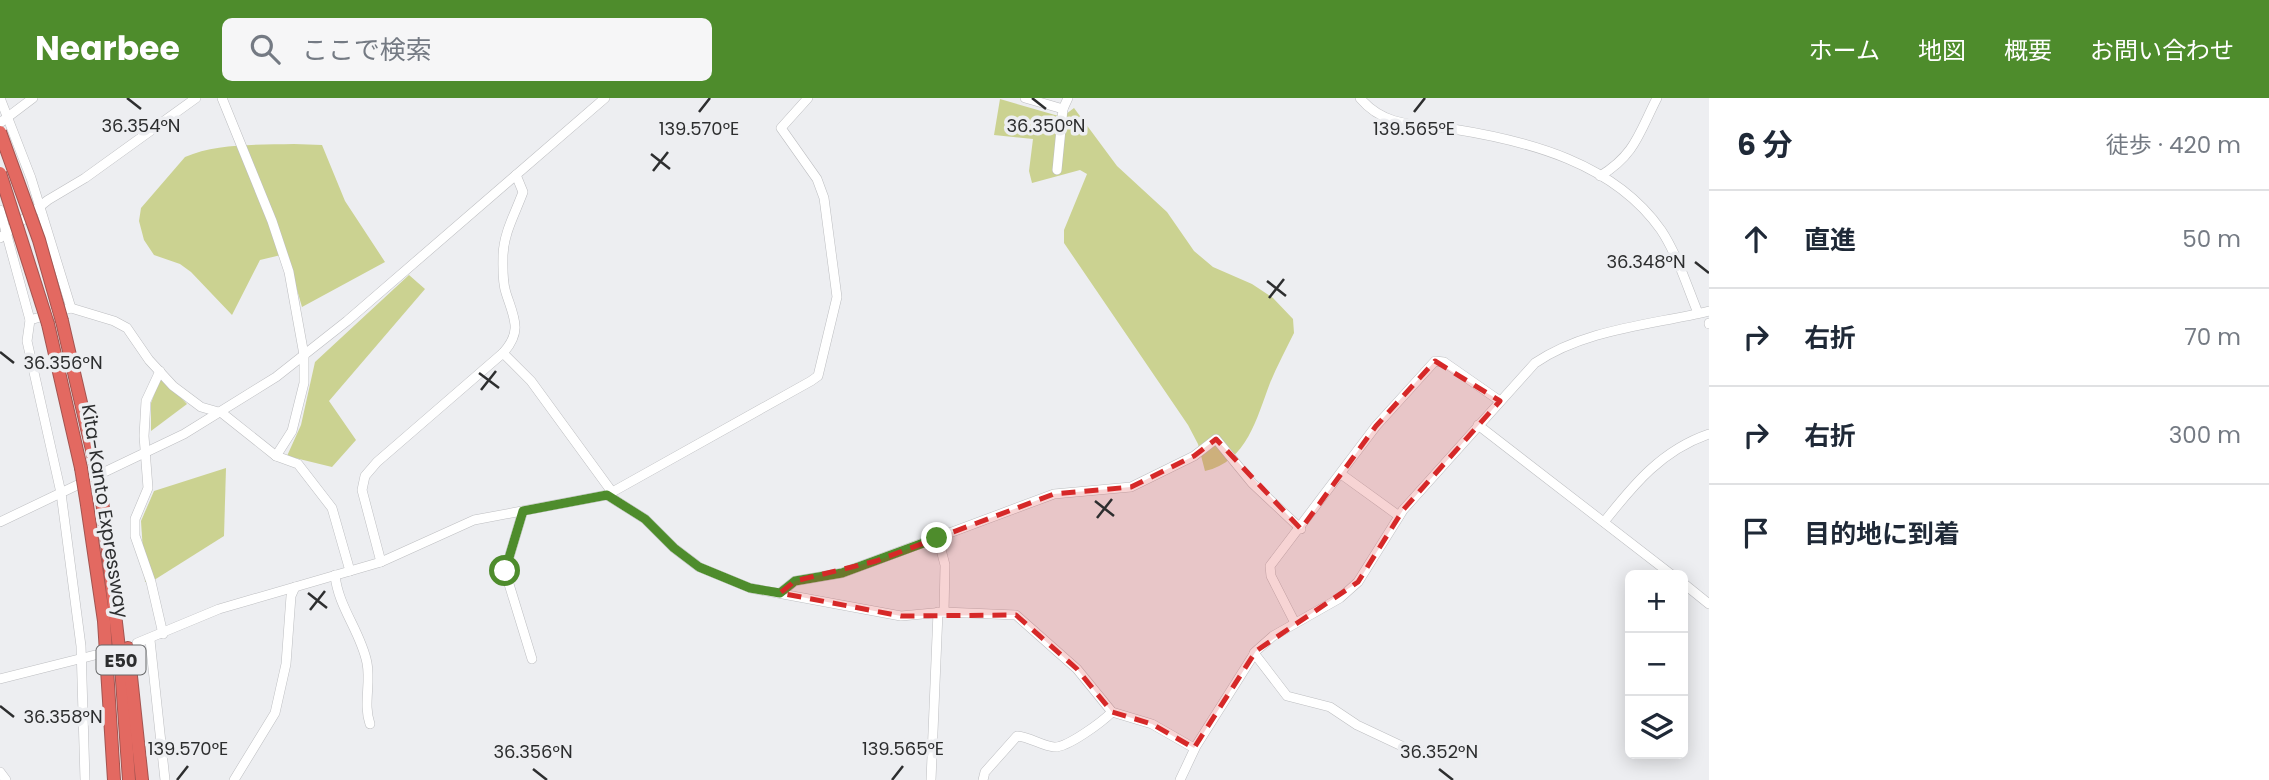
<!DOCTYPE html>
<html lang="ja">
<head>
<meta charset="utf-8">
<style>
  :root { --surface:#fff; --page:#f6f6f7; --text:#1f2937; --muted:#747a83; --line:#e0e1e3; --accent:#4e8c2c }
  body { margin:0; font-family:Poppins,"Noto Sans JP",sans-serif; background:var(--page); color:var(--text) }
  .controls { position:absolute; right:21px; bottom:21px; display:grid; overflow:hidden; border-radius:10px; box-shadow:0 4px 18px #0003 }
  .controls button { width:63px; height:63px; display:grid; place-items:center; padding:0; border:0; border-bottom:2px solid var(--line); background:var(--surface); color:var(--text); font:35px sans-serif }
  .stop { position:absolute; width:21px; height:21px; margin:-16px; border:5px solid #4e8c2c; border-radius:50%; background:#fff }
  .stop.end { background:#4e8c2c; border-color:#fff; box-shadow:0 2px 7px #0008 }
  .list { margin:0; padding:0; list-style:none }
  h2 { display:flex; justify-content:space-between; align-items:center; height:91px; margin:0; padding:0 28px; font-size:30px }
  h2 small { font-size:23px; font-weight:400; color:var(--muted) }
  .list li { display:grid; grid-template-columns:46px 1fr auto; gap:21px; align-items:center; box-sizing:border-box; height:98px; padding:0 28px; border-top:2px solid var(--line) }
  .list b { display:block; font-size:26px; white-space:nowrap }
  .list em { font-size:23px; font-style:normal; color:var(--muted) }
  .icon { flex:none; width:38px; height:38px; fill:none; stroke:currentColor; stroke-width:2; stroke-linecap:round; stroke-linejoin:round }
  .map { position:relative; flex:none; width:1709px; height:682px; overflow:hidden }
  header { display:flex; align-items:center; gap:42px; box-sizing:border-box; height:98px; padding:0 35px; background:var(--accent); color:#fff }
  header strong { font-size:33px }
  nav { display:flex; gap:38px; margin-inline-start:auto; font-size:24px }
  .search { width:490px; height:63px; background:var(--page); display:flex; align-items:center; gap:18px; box-sizing:border-box; padding:0 24px; border-radius:10px; color:var(--muted); font-size:26px }
  main { display:flex }
  aside { flex:1; background:var(--surface) }
  .map>svg:first-child { display:block }
</style>
</head>
<body>
<header>
<strong>Nearbee</strong>
<div class="search"><svg class="icon" aria-label="search" viewBox="0 0 24 24"><circle cx="10" cy="10" r="6"/><path d="M15 15l6 6"/></svg>ここで検索</div>
<nav><a>ホーム</a><a>地図</a><a>概要</a><a>お問い合わせ</a></nav>
</header>
<main>
<div class="map">
<svg width="1709" height="682" viewBox="0 0 1709 682">
  <rect width="100%" height="100%" fill="#edeef1"/>
  <g fill="#cbd291">
    <path d="M 1000,1 L 1062,19 L 1074,10 L 1117,68 L 1167,114 L 1194,153 L 1213,169 L 1252,186 L 1273,200 L 1293,221 L 1294,235 C 1286,251 1277,268 1270,285 C 1257,319 1247,364 1205,373 L 1198,346 L 1188,327 L 1064,145 L 1064,132 L 1087,76 L 1080,72 L 1032,85 L 1029,73 L 1033,41 L 994,37 Z"/>
    <path d="M 294,46 L 322,47 L 345,103 L 385,164 L 302,209 L 289,164 L 281,157 L 260,162 L 232,217 L 191,174 L 180,166 L 154,157 L 144,142 L 139,123 L 141,110 L 185,59 C 217,45 260,47 294,46 Z"/>
    <polygon points="409,177 425,191 329,303 356,342 332,369 287,358 301,327 315,264"/>
    <polygon points="161,278 187,306 151,333 151,305"/>
    <polygon points="226,370 224,438 151,484 145,484 141,423 154,393"/>
  </g>
  <g fill="none" stroke-linecap="round" stroke-linejoin="round">
    <defs>
      <g id="minor">
        <polyline points="0,0 31,80 71,210"/>
        <polyline points="222,0 272,123 289,174 304,257 304,285 292,333 276,358"/>
        <polyline points="1025,0 1063,11"/>
        <path d="M 1360,0 C 1385,30 1418,26 1453,31 C 1529,43 1614,65 1661,132 C 1677,156 1687,188 1698,215"/>
        <polyline points="0,25 33,0"/>
        <polyline points="1057,72 1063,11 1068,0"/>
        <path d="M 1600,78 C 1635,57 1639,35 1657,0"/>
        <polyline points="0,112 30,222 27,243 61,395 81,548 85,682"/>
        <polyline points="0,140 48,102 85,80 196,0"/>
        <polyline points="30,222 71,210 114,223 127,230 149,262 173,288 201,309 222,315 276,358 298,366 332,410 350,473"/>
        <polyline points="1709,225 1709,226"/>
        <polyline points="503,255 531,283 612,394"/>
        <polyline points="160,273 146,303 144,338 148,390 135,421 135,438 151,484 163,536"/>
        <polyline points="1478,327 1672,477"/>
        <polyline points="1341,376 1399,418"/>
        <polyline points="607,397 645,421 674,450 699,469 750,490 901,518 944,514 1016,517 1077,571 1112,614 1152,626 1194,650"/>
        <polyline points="523,413 505,473 532,561"/>
        <polyline points="0,424 184,336 276,279 347,223 605,0"/>
        <path d="M 1604,424 C 1634,386 1662,352 1709,336"/>
        <polyline points="938,440 945,467 944,514"/>
        <path d="M 381,464 L 362,392 L 365,378 L 377,364 L 503,255 C 523,233 514,220 506,195 C 502,183 503,169 503,157 C 504,134 515,116 523,94 L 516,77"/>
        <path d="M 335,477 C 338,509 361,534 367,565 C 371,586 363,606 370,626"/>
        <polyline points="1683,485 1709,506"/>
        <polyline points="780,495 795,483 842,475 1054,396 1131,389 1194,358 1216,341 1252,385 1301,431"/>
        <polyline points="1295,525 1271,478 1270,468 1376,328 1435,263 1444,264 1500,303"/>
        <polyline points="150,542 165,682"/>
        <polyline points="137,545 219,511 381,464 474,422 607,397 811,283 818,278 837,199 824,100 817,81 781,30 808,0"/>
        <polyline points="1254,555 1287,598 1330,609 1357,627 1408,651 1421,653"/>
        <polyline points="0,581 95,557"/>
        <polyline points="0,674 6,682"/>
        <polyline points="234,682 275,615 286,566 291,498 295,489"/>
        <polyline points="931,682 938,514"/>
        <path d="M 983,682 L 985,674 L 1017,638 C 1030,639 1042,648 1054,649 C 1067,650 1102,624 1112,614"/>
        <path d="M 1180,682 L 1196,648 L 1256,553 L 1273,538 L 1340,500 L 1358,484 L 1403,412 L 1535,265 C 1585,231 1651,227 1709,213"/>
      </g>
      <g id="highway">
        <polyline points="62,223 95,365"/>
        <polyline points="48,226 81,370"/>
        <polyline points="102,402 121,568 129,682"/>
        <polyline points="87,407 104,523 114,682"/>
        <polyline points="128,550 142,682"/>
      </g>
    </defs>
    <use href="#minor" stroke="#bdbec1" stroke-width="10"/>
    <use href="#highway" stroke="#a35450" stroke-width="14"/>
    <use href="#minor" stroke="#fff" stroke-width="9"/>
    <use href="#highway" stroke="#e36961" stroke-width="12"/>
    <defs>
      <g id="highway-bridge">
        <polyline points="0,34 39,142 62,223"/>
        <polyline points="0,75 48,226"/>
        <polyline points="95,365 102,402"/>
        <polyline points="81,370 87,407"/>
      </g>
    </defs>
    <use href="#highway-bridge" stroke="#a35450" stroke-width="14" stroke-linecap="butt"/>
    <use href="#highway-bridge" stroke="#e36961" stroke-width="12"/>
  </g>
  <g fill="none" stroke-linecap="round" stroke-linejoin="round">
    <polyline stroke="#4e8c2c" stroke-width="9" points="505,473 523,413 607,397 645,421 674,450 699,469 750,490 780,495 795,483 842,475 937,440"/>
  </g>
  <path fill="#d62828" fill-opacity="0.2" stroke="#d62828" stroke-width="5" stroke-dasharray="14 9" stroke-linejoin="round" d="M 1435,263 L 1500,303 L 1403,412 L 1358,484 L 1256,553 L 1194,650 L 1152,626 L 1112,614 L 1077,571 L 1016,517 L 901,518 L 780,495 L 795,483 L 876,463 L 1054,396 L 1131,389 L 1194,358 L 1216,341 L 1301,431 L 1376,328 Z"/>
  <path fill="none" stroke="#2d2e2f" stroke-width="2.5" d="M 127,0 L 141,11M 1032,0 L 1046,11M 699,14 L 710,0M 1414,14 L 1425,0M 651,56 L 670,71M 653,73 L 668,54M 1695,164 L 1709,175M 1267,183 L 1286,198M 1269,200 L 1284,181M 0,254 L 14,265M 479,275 L 499,290M 481,292 L 496,273M 1095,403 L 1114,418M 1097,420 L 1112,401M 308,495 L 327,510M 310,512 L 325,493M 0,608 L 14,619M 533,671 L 547,682M 1439,671 L 1453,682M 177,682 L 188,668M 892,682 L 903,668"/>
  <g text-anchor="middle" dominant-baseline="central" stroke-width="7" stroke-linejoin="round" paint-order="stroke">
    <rect fill="#edeef1" stroke="#676869" stroke-width="2" x="96.5" y="547.5" width="49" height="29" rx="5"/>
    <g font-size="18" font-weight="bold" fill="#2d2e2f">
      <text x="121" y="562">E50</text>
    </g>
    <g font-size="19" fill="#2d2e2f" stroke="#edeef1">
      <text transform="translate(105 413) rotate(81)">Kita-Kanto Expressway</text>
    </g>
  </g>
  <g font-size="18" text-anchor="middle" fill="#2d2e2f" stroke="#edeef1" stroke-width="7" stroke-linejoin="round" paint-order="stroke">
    <text x="141" y="34">36.354°N</text>
    <text x="1046" y="34">36.350°N</text>
    <text x="699" y="37">139.570°E</text>
    <text x="1414" y="37">139.565°E</text>
    <text x="1646" y="170">36.348°N</text>
    <text x="63" y="271">36.356°N</text>
    <text x="63" y="625">36.358°N</text>
    <text x="188" y="657">139.570°E</text>
    <text x="903" y="657">139.565°E</text>
    <text x="533" y="660">36.356°N</text>
    <text x="1439" y="660">36.352°N</text>
  </g>
</svg>
<div class="controls">
<button>+</button>
<button>−</button>
<button><svg class="icon" aria-label="layers" viewBox="0 0 24 24"><path d="M12 4l9 5-9 5-9-5zM3 14l9 5 9-5"/></svg></button>
</div>
<div class="stop" style="left:505px;top:473px"></div>
<div class="stop end" style="left:937px;top:440px"></div>
</div>
<aside>
<h2>6 分<small>徒歩 · 420 m</small></h2>
<ul class="list">
<li><svg class="icon" aria-label="ahead" viewBox="0 0 24 24"><path d="M12 20V5M6 11l6-6 6 6"/></svg><div><b>直進</b></div><em>50 m</em></li>
<li><svg class="icon" aria-label="right" viewBox="0 0 24 24"><path d="M7 20v-9h11M14 6l5 5-5 5"/></svg><div><b>右折</b></div><em>70 m</em></li>
<li><svg class="icon" aria-label="right" viewBox="0 0 24 24"><path d="M7 20v-9h11M14 6l5 5-5 5"/></svg><div><b>右折</b></div><em>300 m</em></li>
<li><svg class="icon" aria-label="arrive" viewBox="0 0 24 24"><path d="M6 21V4h12l-3 4 3 4H6"/></svg><div><b>目的地に到着</b></div></li>
</ul>
</aside>
</main>
</body>
</html>
